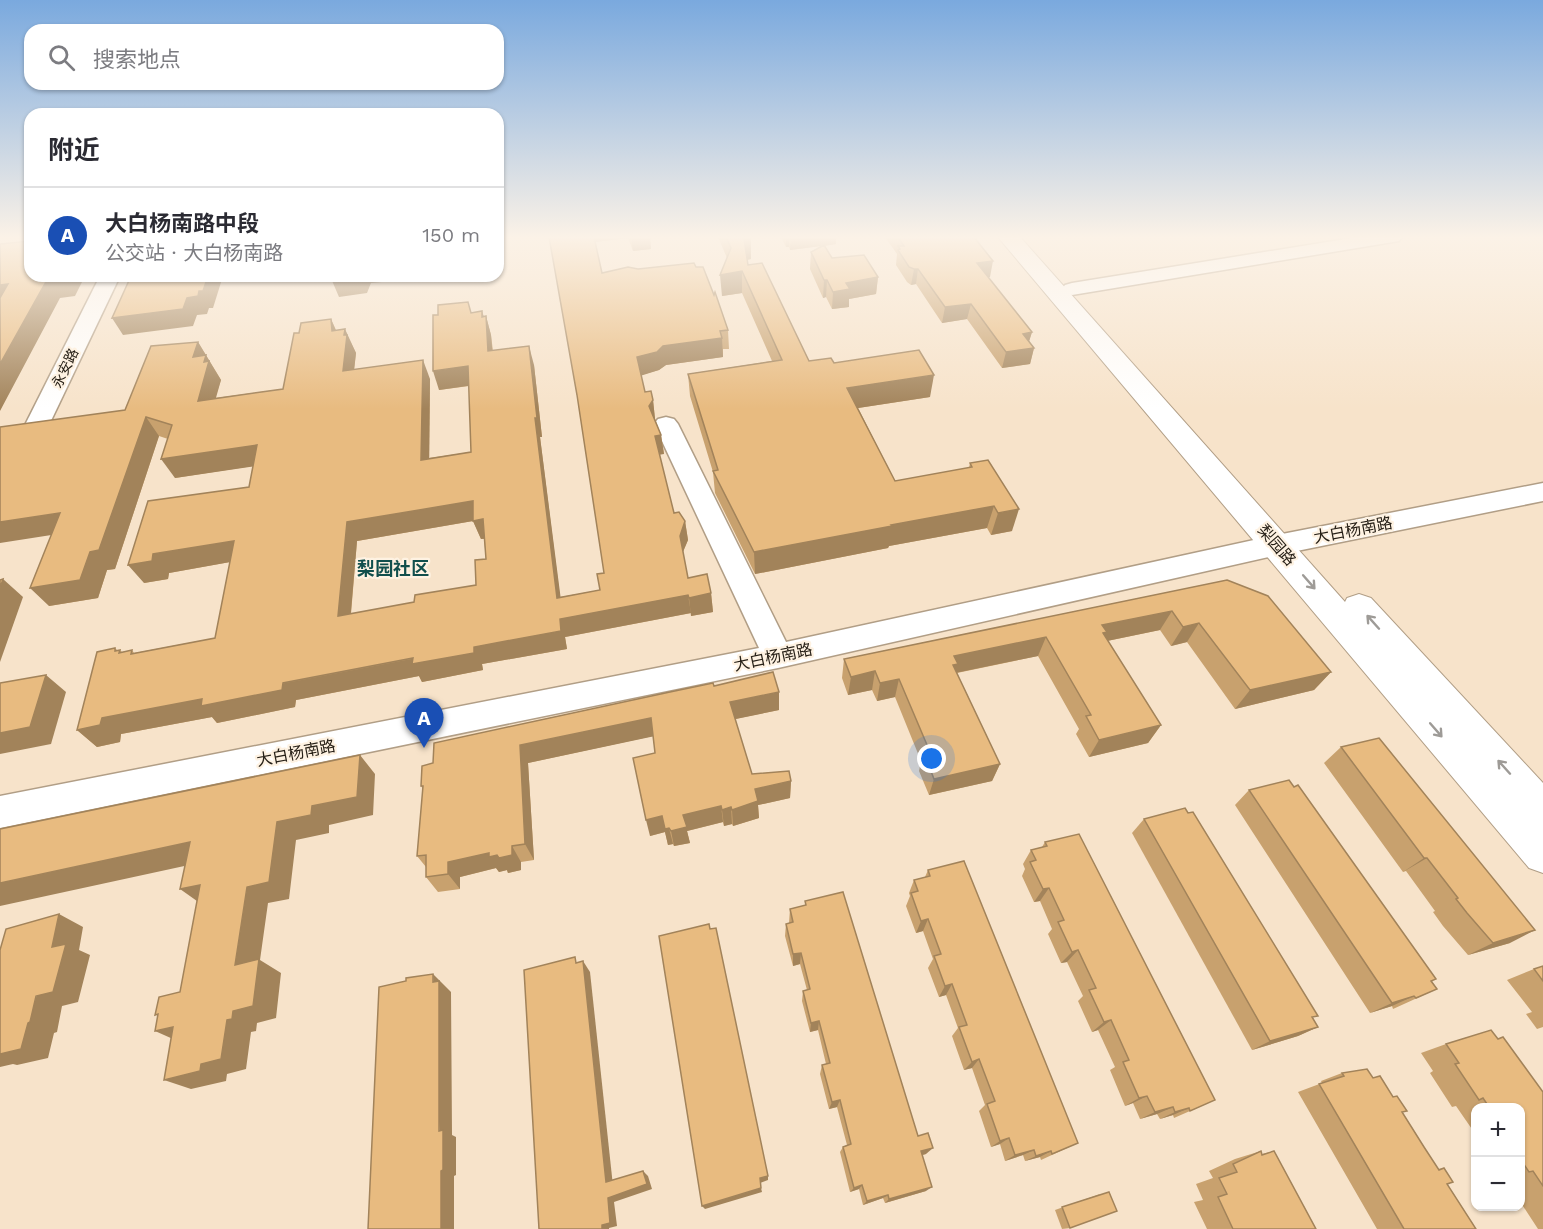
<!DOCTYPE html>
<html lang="zh">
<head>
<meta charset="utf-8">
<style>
  :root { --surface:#fff; --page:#f2f2f3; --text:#2b2b33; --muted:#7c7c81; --line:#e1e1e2; --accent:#b45309 }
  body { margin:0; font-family:"Work Sans","Noto Sans SC",sans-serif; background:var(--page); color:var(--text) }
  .controls { position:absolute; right:18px; bottom:18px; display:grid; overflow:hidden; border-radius:12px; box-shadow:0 2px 4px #0004 }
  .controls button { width:54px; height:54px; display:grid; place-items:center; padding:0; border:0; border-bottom:2px solid var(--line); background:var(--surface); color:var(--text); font:30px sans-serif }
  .you { position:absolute; left:932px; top:759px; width:21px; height:21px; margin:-15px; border:4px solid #fff; border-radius:50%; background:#1a73e8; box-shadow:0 0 0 9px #1a73e833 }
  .badge { display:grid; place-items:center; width:39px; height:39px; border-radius:50%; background:var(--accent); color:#fff; font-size:20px; font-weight:700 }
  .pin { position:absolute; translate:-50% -50px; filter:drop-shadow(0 2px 3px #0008) }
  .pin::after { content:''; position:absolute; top:32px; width:21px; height:18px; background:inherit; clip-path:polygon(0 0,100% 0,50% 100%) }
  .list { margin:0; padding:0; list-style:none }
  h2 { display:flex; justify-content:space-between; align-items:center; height:78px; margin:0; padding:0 24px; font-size:26px }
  h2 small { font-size:20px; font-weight:400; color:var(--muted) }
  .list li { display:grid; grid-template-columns:39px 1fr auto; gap:18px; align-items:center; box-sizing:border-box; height:96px; padding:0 24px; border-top:2px solid var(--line) }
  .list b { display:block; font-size:22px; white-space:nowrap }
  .list p { margin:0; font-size:20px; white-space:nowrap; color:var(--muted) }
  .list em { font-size:20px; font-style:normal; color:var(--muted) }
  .icon { flex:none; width:33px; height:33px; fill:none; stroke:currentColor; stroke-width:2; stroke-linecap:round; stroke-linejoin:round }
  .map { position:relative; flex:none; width:1543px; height:1229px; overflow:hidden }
  .search { position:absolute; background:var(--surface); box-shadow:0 2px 4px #0004; left:24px; top:24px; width:480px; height:66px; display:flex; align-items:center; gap:15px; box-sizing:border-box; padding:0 21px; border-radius:18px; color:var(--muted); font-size:22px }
  .panel { position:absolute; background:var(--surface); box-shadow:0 2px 4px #0004; left:24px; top:108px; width:480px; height:174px; border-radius:18px }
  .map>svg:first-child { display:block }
</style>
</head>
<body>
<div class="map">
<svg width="1543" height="1229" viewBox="0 0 1543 1229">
  <rect width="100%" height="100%" fill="#f7e3ca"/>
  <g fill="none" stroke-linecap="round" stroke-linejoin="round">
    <defs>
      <g id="minor">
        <polygon points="1358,237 1402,237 1399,241 1393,242 1072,295 1065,293 1062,289 1065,285 1072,283"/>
        <polygon points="100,276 120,276 48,427 44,432 36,434 28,432 24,427"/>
        <polygon points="666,417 674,419 678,424 786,642 1277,535 1543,483 1543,501 1277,555 778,668 0,828 0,796 759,648 654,424 658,419"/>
      </g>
      <polygon id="major" points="998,237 1020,237 1345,602 1347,598 1359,594 1371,598 1543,783 1543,873 1529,868"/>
    </defs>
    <use href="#minor" stroke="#b19e86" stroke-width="3"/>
    <use href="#major" stroke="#b19e86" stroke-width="2"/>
    <use href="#minor" fill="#fff" fill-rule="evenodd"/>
    <use href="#major" fill="#fff" fill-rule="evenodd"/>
  </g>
  <g fill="#c8a16e" fill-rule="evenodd">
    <path d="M 549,237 L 650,237 L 651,249 L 633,251 L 628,238 L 595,242 L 602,273 L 638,269 L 696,267 L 728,330 L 729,349 L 723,349 L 723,357 L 666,365 L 659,370 L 641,375 L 645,392 L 653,400 L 655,419 L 661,435 L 664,454 L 659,454 L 674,513 L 685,521 L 688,540 L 683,552 L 688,578 L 711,593 L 713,612 L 691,616 L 691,613 L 565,637 L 567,649 L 482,664 L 483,670 L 422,682 L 419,676 L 296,700 L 295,707 L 217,723 L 212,717 L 121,734 L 120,742 L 97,747 L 77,730 L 115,648 L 117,650 L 120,650 L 122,652 L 132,650 L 134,653 L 215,638 L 230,562 L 169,573 L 168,579 L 144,583 L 249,487 L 253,466 L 175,478 L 168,439 L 159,436 L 115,569 L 107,570 L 98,598 L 49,606 L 51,535 L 125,410 L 198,342 L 221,380 L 215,398 L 283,389 L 299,333 L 331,319 L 336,330 L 345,329 L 347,335 L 356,353 L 354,369 L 430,379 L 429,458 L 471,452 L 469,386 L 439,390 L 471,313 L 482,311 L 484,317 L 486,316 L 491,335 L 493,351 L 534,365 L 542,437 L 540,437 L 560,597 L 600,590 L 604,573 L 577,395 ZM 473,521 L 481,539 L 484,539 L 486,559 L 476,585 L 414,602 L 351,614 L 357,541 Z"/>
    <polygon points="718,237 751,237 751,259 747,260 748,265 809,361 834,363 930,397 858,408 895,481 969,468 970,463 1012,531 991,535 987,528 889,546 888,548 755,574 715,493 713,472 690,396 688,374 772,361 742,293 722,296 727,258"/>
    <polygon points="781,237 836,237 836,244 825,246 832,258 878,277 876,294 849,299 849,307 832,309 826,297 823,298 810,269 811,252 821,246 790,250 789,247 786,247"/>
    <polygon points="885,237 974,237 990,277 988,277 1032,332 1029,341 1034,348 1030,364 1002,368 967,319 942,323 916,284 911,285 907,282 896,265 897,254"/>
    <polygon points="1227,580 1331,672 1314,690 1235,709 1187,642 1171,646 1160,630 1107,641 1161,725 1148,743 1089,757 1076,734 1079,729 1038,656 957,673 1000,764 992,781 929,795 919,771 921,761 895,697 877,701 872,690 848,695 842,678 844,659"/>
    <polygon points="714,686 779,710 735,719 752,774 791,781 790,798 758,805 759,818 733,826 732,824 724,826 723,822 687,831 690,843 674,846 673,844 668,845 665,832 650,836 655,753 653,736 528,763 534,860 521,862 521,870 508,873 507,870 499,872 496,868 460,877 460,889 438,892 426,877 426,867 417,856 423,789 421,786"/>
    <polygon points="1341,747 1510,943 1468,955 1443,926 1433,912 1435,911 1406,871 1403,872 1324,763"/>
    <polygon points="1249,790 1432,981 1437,989 1393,1009 1392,1006 1370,1013 1235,805"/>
    <polygon points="1144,819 1313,1018 1318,1027 1298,1036 1252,1050 1132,833"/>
    <polygon points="1045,842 1215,1100 1174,1118 1173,1115 1160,1119 1157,1114 1140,1119 1133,1103 1125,1106 1110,1070 1115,1067 1098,1030 1092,1032 1078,1001 1083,996 1067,962 1061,963 1048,934 1052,929 1040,901 1034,902 1022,876 1025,869 1023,864 1031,850 1042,847"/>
    <polygon points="928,870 1078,1143 1041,1160 1040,1157 1025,1161 1023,1155 1005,1161 1000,1144 991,1147 979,1111 985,1105 972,1068 964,1070 952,1036 958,1028 946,995 939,997 928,968 933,959 923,931 916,933 906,906 910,896 909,893 914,880 925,877"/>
    <polygon points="805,901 926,1154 922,1155 926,1191 885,1203 883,1198 863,1205 859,1189 850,1192 840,1152 843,1147 847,1145 837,1107 829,1109 820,1074 822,1065 826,1064 818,1030 810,1032 802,1001 803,991 807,990 800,964 793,966 785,936 786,924 789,923 790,909 805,906"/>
    <polygon points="1543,966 1543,1027 1537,1029 1526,1014 1532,1012 1507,980 1534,969"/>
    <polygon points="1498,1039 1543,1092 1543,1229 1538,1229 1521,1203 1521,1107 1476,1107 1476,1135 1456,1106 1452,1107 1430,1073 1433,1071 1421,1053 1446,1044"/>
    <polygon points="1342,1073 1373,1078 1402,1112 1438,1169 1444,1168 1447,1184 1476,1229 1377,1229 1298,1092 1322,1083 1321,1081"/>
    <polygon points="1261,1151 1262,1154 1274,1151 1316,1229 1207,1229 1194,1202 1203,1200 1196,1184 1213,1178 1209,1171 1235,1159"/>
    <polygon points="1100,1194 1070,1228 1062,1229 1055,1210"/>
  </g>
  <g fill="#a2835a">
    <polygon points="593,237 628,237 628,238 594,242"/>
    <polygon points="631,237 650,237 651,249 633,251"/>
    <rect x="786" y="237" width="3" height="10"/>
    <polygon points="791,237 836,237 836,244 790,250"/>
    <polygon points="751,238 751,259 744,260 744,239"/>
    <polygon points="993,261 990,277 974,279 977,263"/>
    <polygon points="914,269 918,269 916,284 911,285"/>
    <polygon points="742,271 742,293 722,296 720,275"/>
    <polygon points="63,276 85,276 75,296 60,298 0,411 0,364 47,280"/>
    <polygon points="208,276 223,276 213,308 209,308 207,314 197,315 193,326 123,335 112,318 187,298 199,291"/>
    <polygon points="330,276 384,276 382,277 382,282 371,283 367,293 339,297"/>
    <polygon points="878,277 876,294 849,299 849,307 832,309 833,292 846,283"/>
    <polygon points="824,280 827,280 826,297 823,298"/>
    <polygon points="8,284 0,305 0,285"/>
    <polygon points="971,304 967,319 942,323 945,307"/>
    <polygon points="482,311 487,328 486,316 491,335 494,370 488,351"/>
    <polygon points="331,319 339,338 332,331"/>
    <polygon points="345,329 356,353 352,389 343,371"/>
    <polygon points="1032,332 1027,348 1023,334"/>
    <polygon points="722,338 723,357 666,365 659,370 640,376 637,357 663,346"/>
    <polygon points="198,342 221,380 210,419 198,401 193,357"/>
    <polygon points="529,346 534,365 542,437 540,437 563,616 557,598 535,418"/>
    <polygon points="1034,348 1030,364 1002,368 1006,352"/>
    <polygon points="423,360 430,379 429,478 421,460"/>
    <polygon points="468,366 474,385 439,390 433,371"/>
    <polygon points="934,375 930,397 845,410 847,388"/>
    <polygon points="653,400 655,419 652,425 649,406"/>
    <polygon points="146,417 159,436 115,569 107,570 98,598 49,606 30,588 90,552"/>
    <polygon points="661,435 664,454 658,455 655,436"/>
    <polygon points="257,445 269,464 175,478 161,459"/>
    <polygon points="473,501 483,519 490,538 481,539 473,521 357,541 349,634 338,616 347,522"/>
    <polygon points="994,506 987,528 889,546 888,548 755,574 754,552 891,525"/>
    <polygon points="1019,509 1012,531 991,535 998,513"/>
    <polygon points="60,513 77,531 0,543 0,522"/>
    <polygon points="685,521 688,540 682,554 680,536"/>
    <polygon points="234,541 247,559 169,573 168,579 144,583 128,565 153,554"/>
    <polygon points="3,579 23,597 0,662 0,588"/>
    <polygon points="711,593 713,612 691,616 689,598"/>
    <polygon points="688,595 691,613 565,637 567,649 482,664 483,670 422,682 419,676 296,700 295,707 217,723 212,717 121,734 120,742 97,747 77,730 102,718 474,647 560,619"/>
    <polygon points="1172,611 1160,630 1102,642 1102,625"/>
    <polygon points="1199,623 1187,642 1171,646 1183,627"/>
    <polygon points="1046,637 1038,656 955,673 948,683 954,656"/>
    <polygon points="875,671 872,690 848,695 851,677"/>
    <polygon points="1331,672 1314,690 1235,709 1250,690"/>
    <polygon points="46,675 66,692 51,744 0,754 0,733"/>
    <polygon points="899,679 895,697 877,701 880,683"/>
    <polygon points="779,692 779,710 731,720 730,702"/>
    <polygon points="651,718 655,736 528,763 534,860 525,844 520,745"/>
    <polygon points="1161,725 1148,743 1089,757 1099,740"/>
    <polygon points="360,755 375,774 373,815 329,825 329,833 296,840 289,899 268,903 260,960 281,973 276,1018 257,1023 256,1031 251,1032 246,1069 227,1074 226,1081 191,1089 164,1080 201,1064 235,965 247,887 277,822 312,806"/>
    <polygon points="1000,764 992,781 929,795 934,779"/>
    <polygon points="791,781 790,798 758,805 759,818 733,826 732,810 755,789"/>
    <polygon points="721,806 723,822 687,831 690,843 674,846 671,831 683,815"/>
    <polygon points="731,807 732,824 724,826 722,810"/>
    <polygon points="662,816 669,828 673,844 668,845 665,832 650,836 646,820"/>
    <polygon points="190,842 212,860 0,906 0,883"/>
    <polygon points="512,846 521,862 521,870 508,873 507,870 499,872 496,868 460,877 460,889 448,874 448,862"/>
    <polygon points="1424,858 1427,858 1403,872"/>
    <polygon points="200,885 204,906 180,889"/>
    <polygon points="1049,888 1040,901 1034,902 1043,889"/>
    <polygon points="59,914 83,927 79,950 90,955 78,1002 62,1006 57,1032 54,1033 48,1058 17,1065 13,1064 0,1067 0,1054 28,1023 52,947"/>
    <polygon points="928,919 923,931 916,933 921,921"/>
    <polygon points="1535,930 1510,943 1468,955 1493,943"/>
    <polygon points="1078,950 1067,962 1061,963 1072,952"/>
    <polygon points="801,953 800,964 793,966 793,954"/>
    <polygon points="583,961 590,972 613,1186 606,1182"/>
    <polygon points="433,974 451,992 452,1135 456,1137 456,1175 454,1176 454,1229 441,1229 441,1171"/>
    <polygon points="952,984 946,995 939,997 945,986"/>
    <polygon points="1414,996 1392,1006 1370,1013 1392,1003"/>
    <polygon points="1111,1020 1098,1030 1092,1032 1104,1022"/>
    <polygon points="819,1021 818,1030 810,1032 811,1023"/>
    <polygon points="173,1027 182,1043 155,1031"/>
    <polygon points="1318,1027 1298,1036 1252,1050 1270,1041"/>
    <polygon points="979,1059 972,1068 964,1070 972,1062"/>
    <polygon points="1147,1096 1133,1103 1125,1106 1139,1098"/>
    <polygon points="840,1100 837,1107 829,1109 832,1102"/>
    <polygon points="1173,1107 1157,1114 1140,1119 1155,1112"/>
    <polygon points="1189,1108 1173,1115 1160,1119 1175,1112"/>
    <polygon points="1009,1138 1000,1144 991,1147 1000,1141"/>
    <polygon points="933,1148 926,1154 915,1157 921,1151"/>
    <polygon points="1034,1150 1023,1155 1005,1161 1015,1155"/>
    <polygon points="1051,1151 1040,1157 1025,1161 1036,1156"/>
    <polygon points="643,1171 648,1176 652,1189 614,1202 617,1226 609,1228 609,1229 602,1229 602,1225 608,1198"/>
    <polygon points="768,1176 768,1180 760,1183 760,1178"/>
    <polygon points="862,1185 859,1189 850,1192 854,1188"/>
    <polygon points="932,1187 926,1191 885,1203 889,1199"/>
    <polygon points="761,1188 762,1192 705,1209 702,1206"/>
    <polygon points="888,1195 883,1198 863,1205 867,1201"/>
  </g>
  <g fill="#e8bb80" stroke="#a2835a" stroke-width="1.5" fill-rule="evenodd">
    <path d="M 549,237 L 594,237 L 602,273 L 628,267 L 638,269 L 694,263 L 696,267 L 703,267 L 714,295 L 715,292 L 728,330 L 720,331 L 722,338 L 663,346 L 657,352 L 637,357 L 645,392 L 651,391 L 653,400 L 649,406 L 661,435 L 655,436 L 674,513 L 679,512 L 685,521 L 680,536 L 688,578 L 707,574 L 711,593 L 689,598 L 688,595 L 560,619 L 561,631 L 474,647 L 474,653 L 412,664 L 413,658 L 283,683 L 282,690 L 201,706 L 202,699 L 102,718 L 100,725 L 77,730 L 97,652 L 115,648 L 115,651 L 120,650 L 119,653 L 132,650 L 131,654 L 215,638 L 234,541 L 153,554 L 152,561 L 128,565 L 148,501 L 249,487 L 257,445 L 161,459 L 172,425 L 146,417 L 99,550 L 90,552 L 80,580 L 30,588 L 60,513 L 0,522 L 0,427 L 125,410 L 151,346 L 198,342 L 193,357 L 206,355 L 204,362 L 209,361 L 198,401 L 283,389 L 294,333 L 299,333 L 301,323 L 331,319 L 332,331 L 345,329 L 344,335 L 347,335 L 343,371 L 423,360 L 421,460 L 471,452 L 468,366 L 433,371 L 433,315 L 438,315 L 438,305 L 468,302 L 471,313 L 482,311 L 482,317 L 486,316 L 488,351 L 529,346 L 537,418 L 535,418 L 557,598 L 600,590 L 597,574 L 604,573 L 577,395 ZM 473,501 L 473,521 L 483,519 L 486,559 L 475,560 L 476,585 L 415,595 L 414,602 L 338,616 L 347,522 Z"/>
    <polygon points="726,237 751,237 744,239 748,265 762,263 809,361 831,358 834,363 919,350 934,375 847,388 895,481 972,467 970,463 988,460 1019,509 998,513 994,506 891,525 892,526 754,552 713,471 718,470 688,374 782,360 742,271 720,275 731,248"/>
    <polygon points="898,237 974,237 993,261 977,263 1032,332 1023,334 1034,348 1006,352 971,304 945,307 918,269 914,269 909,267 898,250 900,249 898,246 904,246"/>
    <polygon points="30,241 30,276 63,276 62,278 47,280 0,364 0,298 8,284 0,285 0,244"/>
    <polygon points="824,245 832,258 864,255 878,277 846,283 850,289 833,292 827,280 824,280 811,252"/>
    <polygon points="131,276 208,276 203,291 199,291 198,296 187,298 183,309 112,318"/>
    <polygon points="332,276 354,276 331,279"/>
    <polygon points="3,579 0,588 0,580"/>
    <polygon points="1227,580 1268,596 1331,672 1250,690 1199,623 1183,627 1172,611 1102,625 1107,632 1103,633 1161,725 1099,740 1086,716 1091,715 1046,637 954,656 958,664 953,665 1000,764 934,779 924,753 930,752 899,679 880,683 875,671 851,677 844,659"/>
    <polygon points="773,672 779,692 730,702 752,774 789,771 791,781 755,789 758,801 732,810 731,807 722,810 721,806 683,815 687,827 671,831 669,828 665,829 662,816 646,820 633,758 655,753 651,718 520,745 525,844 512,846 512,855 499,858 497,855 489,857 489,853 448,862 448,874 426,877 426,855 417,856 423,786 421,786 422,766 433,763 434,743 670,692 713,683 714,686"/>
    <polygon points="46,675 30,727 0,733 0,683"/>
    <polygon points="1379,738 1535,930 1493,943 1467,913 1456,899 1458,898 1427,858 1424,858 1341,747"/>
    <polygon points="360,755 357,797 312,806 311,815 277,822 269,882 247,887 235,965 259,959 253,1006 233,1011 232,1019 227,1020 221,1059 201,1064 200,1071 164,1080 173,1027 155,1031 158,1014 155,1015 159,997 180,992 200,885 180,889 190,842 0,883 0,829"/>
    <polygon points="1289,780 1294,787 1298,785 1436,979 1431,981 1437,989 1416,998 1414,996 1392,1003 1249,790"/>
    <polygon points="1185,808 1188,813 1193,812 1318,1016 1312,1017 1318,1027 1270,1041 1144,819"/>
    <polygon points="1079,834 1215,1100 1190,1111 1189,1108 1175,1112 1173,1107 1155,1112 1147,1096 1139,1098 1123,1062 1129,1060 1111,1020 1104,1022 1089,990 1096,988 1078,950 1072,952 1058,922 1064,920 1049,888 1043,889 1030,862 1036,860 1031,850 1047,846 1045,842"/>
    <polygon points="964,861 1078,1143 1052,1154 1051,1151 1036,1156 1034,1150 1015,1155 1009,1138 1000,1141 987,1104 995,1101 979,1059 972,1062 959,1027 967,1025 952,984 945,986 934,956 941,954 928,919 921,921 911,893 918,891 914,880 930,876 928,870"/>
    <polygon points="843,892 918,1136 928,1133 933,1148 921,1151 932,1187 889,1199 888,1195 867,1201 862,1185 854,1188 843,1147 851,1144 840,1100 832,1102 822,1065 830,1063 819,1021 811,1023 803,991 810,989 801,953 793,954 786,924 793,922 790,909 806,905 805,901"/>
    <polygon points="59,914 52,947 66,944 53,992 36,996 30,1022 28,1023 21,1049 0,1054 0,950 6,929"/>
    <polygon points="709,924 710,929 716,928 768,1176 760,1178 761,1188 702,1206 659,936"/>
    <polygon points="575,957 576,963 583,961 606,1182 643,1171 647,1184 608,1198 610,1223 602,1225 602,1229 539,1229 524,970"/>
    <polygon points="1543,966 1543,981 1534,969"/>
    <polygon points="433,974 433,982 439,981 439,1131 443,1130 443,1170 441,1171 441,1229 368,1229 379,987 406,981 406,978"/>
    <polygon points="1491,1030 1498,1039 1503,1037 1543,1092 1543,1186 1533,1171 1529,1172 1521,1160 1521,1107 1489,1107 1483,1098 1479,1100 1455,1064 1459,1063 1446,1044"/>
    <polygon points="1367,1069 1373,1078 1380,1076 1393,1097 1397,1096 1407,1111 1402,1112 1424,1147 1439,1170 1444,1168 1453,1182 1447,1184 1476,1229 1404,1229 1319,1084 1344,1076 1342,1073"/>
    <polygon points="1261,1151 1262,1155 1274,1151 1316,1229 1233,1229 1218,1197 1227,1194 1219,1178 1237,1172 1233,1164"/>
    <polygon points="1109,1192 1117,1211 1070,1228 1062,1207"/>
  </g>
  <defs><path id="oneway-shaft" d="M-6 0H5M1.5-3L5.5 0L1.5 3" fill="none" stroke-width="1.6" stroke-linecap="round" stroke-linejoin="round" transform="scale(1.5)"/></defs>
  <g stroke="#9e9b97">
    <use href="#oneway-shaft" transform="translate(1309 582) rotate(49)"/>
    <use href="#oneway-shaft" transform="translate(1373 622) rotate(-132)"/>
    <use href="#oneway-shaft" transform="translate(1436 730) rotate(49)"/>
    <use href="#oneway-shaft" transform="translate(1504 767) rotate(-132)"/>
  </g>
  <linearGradient id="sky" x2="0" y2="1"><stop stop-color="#7aa9de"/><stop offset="0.58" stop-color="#fbf2e7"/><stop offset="1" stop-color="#fbf2e7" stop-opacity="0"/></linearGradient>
  <rect width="1543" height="409" fill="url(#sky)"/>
  <g text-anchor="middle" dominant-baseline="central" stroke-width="4.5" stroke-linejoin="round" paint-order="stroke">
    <g font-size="14" fill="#272017" stroke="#fef2e2">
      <text transform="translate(65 368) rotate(-64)">永安路</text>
    </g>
    <g font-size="16" fill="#272017" stroke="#fef2e2">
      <text transform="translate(1353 530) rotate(-11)">大白杨南路</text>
      <text transform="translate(1277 545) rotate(49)">梨园路</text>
      <text transform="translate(773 657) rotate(-12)">大白杨南路</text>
      <text transform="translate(296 753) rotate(-11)">大白杨南路</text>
    </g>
    <g font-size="18" font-weight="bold" fill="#114f4c" stroke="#fef2e2">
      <text x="393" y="568">梨园社区</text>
    </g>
  </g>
</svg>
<div class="controls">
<button>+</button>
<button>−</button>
</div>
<div class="you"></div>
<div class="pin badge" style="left:424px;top:748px;background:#1a4fb4">A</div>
<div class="search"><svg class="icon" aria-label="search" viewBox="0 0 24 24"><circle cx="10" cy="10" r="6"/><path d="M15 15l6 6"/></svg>搜索地点</div>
<section class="panel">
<h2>附近<small></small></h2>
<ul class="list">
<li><span class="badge" style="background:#1a4fb4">A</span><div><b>大白杨南路中段</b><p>公交站 · 大白杨南路</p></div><em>150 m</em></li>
</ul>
</section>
</div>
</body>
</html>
